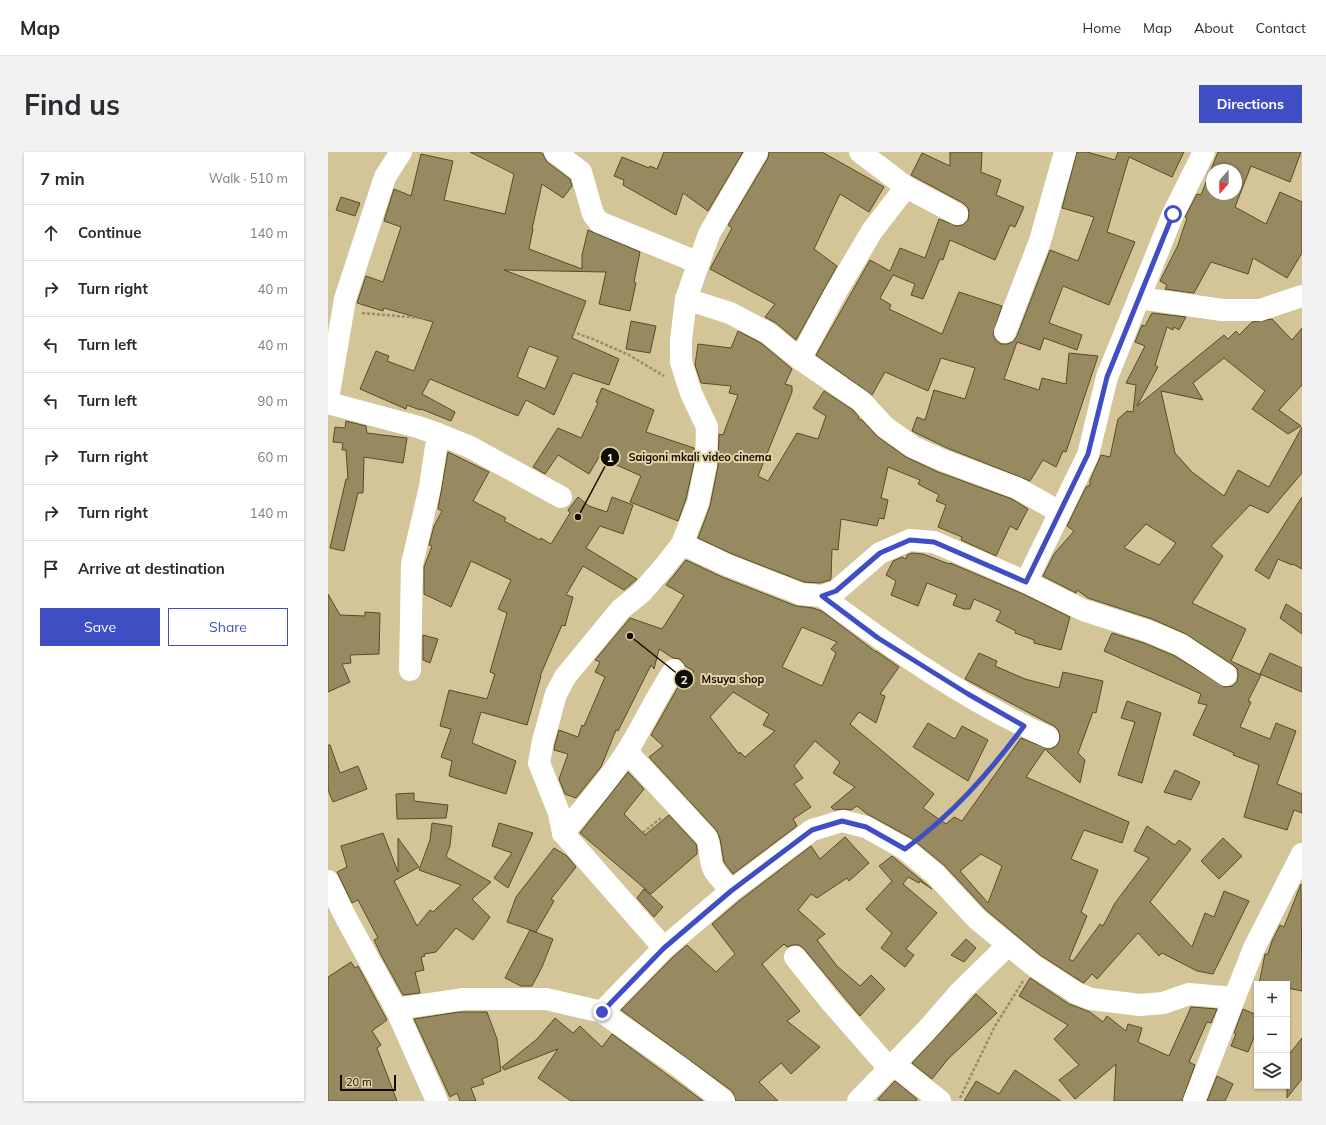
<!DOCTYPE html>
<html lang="en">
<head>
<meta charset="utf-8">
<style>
  :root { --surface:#fff; --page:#f2f2f3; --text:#2b2b33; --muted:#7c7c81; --line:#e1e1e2; --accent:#3f4ec2 }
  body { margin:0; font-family:Mulish,sans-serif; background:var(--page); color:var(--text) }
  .controls { position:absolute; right:12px; bottom:12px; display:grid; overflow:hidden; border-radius:0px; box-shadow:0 1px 3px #0004 }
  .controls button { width:36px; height:36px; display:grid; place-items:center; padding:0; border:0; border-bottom:1px solid var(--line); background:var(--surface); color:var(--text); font:20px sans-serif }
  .compass { position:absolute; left:878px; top:12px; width:36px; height:36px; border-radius:50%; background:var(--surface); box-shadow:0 1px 3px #0004; rotate:201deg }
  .scale { position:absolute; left:12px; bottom:10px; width:56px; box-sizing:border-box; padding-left:4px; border:2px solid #110c00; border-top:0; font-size:11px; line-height:14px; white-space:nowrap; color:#110c00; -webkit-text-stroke:3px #e0d2a5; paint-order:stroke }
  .stop { position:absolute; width:12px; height:12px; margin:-9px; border:3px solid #3f4ec2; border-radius:50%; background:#fff }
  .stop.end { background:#3f4ec2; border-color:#fff; box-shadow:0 1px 4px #0008 }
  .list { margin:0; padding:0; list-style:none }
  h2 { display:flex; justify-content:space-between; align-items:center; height:52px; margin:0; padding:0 16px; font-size:17px }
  h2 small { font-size:13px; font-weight:400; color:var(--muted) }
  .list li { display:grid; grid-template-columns:26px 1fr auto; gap:12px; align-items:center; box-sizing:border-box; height:56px; padding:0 16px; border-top:1px solid var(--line) }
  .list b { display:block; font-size:15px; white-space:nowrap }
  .list em { font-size:13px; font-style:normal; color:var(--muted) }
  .actions { display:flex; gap:8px; padding:12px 16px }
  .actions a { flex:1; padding:9px 0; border:1px solid var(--accent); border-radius:0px; text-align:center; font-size:14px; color:var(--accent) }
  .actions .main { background:var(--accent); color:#fff }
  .icon { flex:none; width:22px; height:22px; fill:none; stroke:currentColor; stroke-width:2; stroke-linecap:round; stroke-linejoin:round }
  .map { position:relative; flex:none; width:974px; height:949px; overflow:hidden; border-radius:0px }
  header { display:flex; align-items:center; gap:24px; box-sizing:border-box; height:56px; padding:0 20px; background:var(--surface); border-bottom:1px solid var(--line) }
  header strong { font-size:19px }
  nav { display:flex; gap:22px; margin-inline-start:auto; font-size:14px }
  .intro { display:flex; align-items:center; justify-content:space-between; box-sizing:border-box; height:96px; padding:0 24px }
  h1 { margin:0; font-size:28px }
  .button { padding:10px 18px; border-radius:0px; background:var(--accent); color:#fff; font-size:14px; font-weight:700 }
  main { display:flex; gap:24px; padding:0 24px }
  aside { flex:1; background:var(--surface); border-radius:0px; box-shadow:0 1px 3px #0004 }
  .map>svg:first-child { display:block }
</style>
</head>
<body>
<header>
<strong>Map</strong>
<nav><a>Home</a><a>Map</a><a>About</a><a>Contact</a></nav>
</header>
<div class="intro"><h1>Find us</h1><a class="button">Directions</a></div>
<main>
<aside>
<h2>7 min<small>Walk · 510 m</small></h2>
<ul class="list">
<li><svg class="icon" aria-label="ahead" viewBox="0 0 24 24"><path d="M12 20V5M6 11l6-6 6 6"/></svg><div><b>Continue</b></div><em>140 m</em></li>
<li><svg class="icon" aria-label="right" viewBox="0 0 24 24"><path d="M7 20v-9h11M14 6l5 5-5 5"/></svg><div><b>Turn right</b></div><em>40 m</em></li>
<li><svg class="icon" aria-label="left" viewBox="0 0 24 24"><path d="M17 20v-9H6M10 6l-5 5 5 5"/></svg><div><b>Turn left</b></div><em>40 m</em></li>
<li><svg class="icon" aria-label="left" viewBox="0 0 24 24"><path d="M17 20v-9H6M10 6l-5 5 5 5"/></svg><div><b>Turn left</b></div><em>90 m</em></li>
<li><svg class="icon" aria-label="right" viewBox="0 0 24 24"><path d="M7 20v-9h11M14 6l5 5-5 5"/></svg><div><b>Turn right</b></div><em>60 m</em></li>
<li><svg class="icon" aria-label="right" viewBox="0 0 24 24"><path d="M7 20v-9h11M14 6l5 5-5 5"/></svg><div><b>Turn right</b></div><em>140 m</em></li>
<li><svg class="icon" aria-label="arrive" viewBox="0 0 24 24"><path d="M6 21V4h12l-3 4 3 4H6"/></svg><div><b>Arrive at destination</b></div></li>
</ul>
<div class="actions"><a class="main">Save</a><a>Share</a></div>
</aside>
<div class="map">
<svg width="974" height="949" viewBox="0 0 974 949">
  <rect width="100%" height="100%" fill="#d3c598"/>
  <g fill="#988a60" stroke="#594c23" fill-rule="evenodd">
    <path d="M 142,0 L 211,0 L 215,2 L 219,10 L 242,27 L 244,34 L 235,46 L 214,32 L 204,77 L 205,77 L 201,97 L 254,117 L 254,103 L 260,78 L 312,100 L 306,130 L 308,131 L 302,159 L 271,152 L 278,120 L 176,118 L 258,149 L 244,186 L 291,207 L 281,233 L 245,221 L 226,263 L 198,248 L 190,264 L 102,227 L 94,242 L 127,260 L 123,269 L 93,257 L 92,258 L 79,253 L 78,257 L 32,237 L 48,199 L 61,204 L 59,209 L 86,219 L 105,170 L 56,156 L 55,159 L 29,151 L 38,124 L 55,130 L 73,75 L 56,69 L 66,37 L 83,44 L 93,2 L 125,9 L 116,48 L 177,62 L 186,22 ZM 201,194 L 230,205 L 217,237 L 189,225 Z"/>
    <polygon points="336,0 415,0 380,59 355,41 348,63 295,33 296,28 286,24 294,5 321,16 322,14 329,17"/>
    <polygon points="441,0 494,0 556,35 541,60 512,42 486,97 509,114 468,188 448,171 437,165 447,152 382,117 404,76 400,73 440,6"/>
    <polygon points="622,0 654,0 653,20 673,28 668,43 696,55 687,75 682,73 667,108 622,88 615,108 612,107 595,147 583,143 587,132 565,123 552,146 563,153 561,157 614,182 631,140 674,154 665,182 668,188 673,192 679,192 685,190 689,184 722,98 750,109 766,65 734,56 749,0 759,0 787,8 790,0 856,0 844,25 801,5 779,80 807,90 781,153 735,134 721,171 754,183 749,198 716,186 712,198 689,190 676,227 711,238 714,226 738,232 741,201 770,204 738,300 735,299 728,315 715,308 702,329 619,296 584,279 589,265 597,268 606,238 637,247 647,216 613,206 600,239 557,220 544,243 488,203 542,108 562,119 572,96 597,106 611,67 629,74 635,73 640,68 641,61 640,56 635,51 583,23 594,1 622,14"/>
    <path d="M 890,0 L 973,0 L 962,30 L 923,14 L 907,55 L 938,72 L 952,40 L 974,50 L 974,101 L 959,126 L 925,106 L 920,122 L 883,110 L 866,141 L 837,137 L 839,133 L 832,129 L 850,93 L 859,66 L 857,65 L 869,42 L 873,43 ZM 884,18 L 908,18 L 908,42 L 884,42 Z"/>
    <polygon points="13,45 32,51 27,64 8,58"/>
    <path d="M 824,161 L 858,165 L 851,178 L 846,175 L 845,178 L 839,175 L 827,213 L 830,215 L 809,254 L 896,183 L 900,187 L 908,179 L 911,183 L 924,170 L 944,167 L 964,188 L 974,176 L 974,233 L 951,258 L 973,274 L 960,282 L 924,257 L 937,239 L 896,206 L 865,231 L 875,248 L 833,239 L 847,301 L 864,320 L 896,344 L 910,318 L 941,335 L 974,275 L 974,321 L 940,361 L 922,353 L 883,394 L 895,404 L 864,451 L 918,477 L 903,509 L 933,523 L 920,549 L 923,550 L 912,575 L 942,587 L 948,571 L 968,579 L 949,632 L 974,642 L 974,661 L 966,658 L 959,678 L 916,665 L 931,613 L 905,603 L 906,601 L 865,583 L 879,553 L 870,551 L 873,542 L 776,499 L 784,481 L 816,491 L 847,504 L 897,535 L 904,534 L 909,530 L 910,523 L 909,517 L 905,513 L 858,482 L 824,467 L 760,446 L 749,438 L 748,441 L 715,424 L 726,402 L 746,379 L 739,374 L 758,335 L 762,333 L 762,328 L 773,303 L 782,305 L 790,267 L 799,259 L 805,260 L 808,233 L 798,231 L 817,194 L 807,190 L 814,173 L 817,174 ZM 818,372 L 848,391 L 831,413 L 796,396 Z"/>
    <polygon points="303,169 328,174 322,201 298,197"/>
    <polygon points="410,179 433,191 464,217 457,232 464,234 464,240 430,324 440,329 469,281 490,287 498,264 485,256 496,239 525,258 531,265 530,267 534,268 550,285 578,305 610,320 684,347 700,357 689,378 682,374 668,404 633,388 634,385 610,375 618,353 608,349 611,343 590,332 592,328 560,315 553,346 560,348 556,367 551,366 549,374 513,367 510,398 504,397 503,427 502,428 492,431 476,430 404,402 370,386 382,354 390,314 391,282 395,283 410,243 401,241 403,234 373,231 367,213 370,192 403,196"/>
    <polygon points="274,236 326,258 318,280 366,296 366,311 358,347 350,369 302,350 313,324 271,305 261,322 230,303 217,322 205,315 230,276 253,286 270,251 268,250"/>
    <polygon points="18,269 38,274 39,281 79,286 75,311 36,305 35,341 30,341 16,399 2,396 18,327 20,327 18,298 14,298 15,291 5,290 7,275 17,276"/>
    <polygon points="120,300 161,320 145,349 178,366 176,369 212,388 213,386 223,392 242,361 240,358 250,345 261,354 279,360 284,345 305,353 295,382 272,374 258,396 309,427 296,438 255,414 238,443 245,445 237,474 234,473 212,524 213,524 199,573 153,560 144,591 188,609 178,642 121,624 124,609 113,605 123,577 112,574 121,538 159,547 167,522 162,520 179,461 170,457 183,428 143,409 123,455 96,442 96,415 104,394 101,393 106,374 114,359 110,357"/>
    <polygon points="974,345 974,417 965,412 964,413 950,407 941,427 927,418"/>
    <polygon points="584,401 595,402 621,412 622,411 693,441 742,465 733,498 706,491 706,488 687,481 688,479 668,469 673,459 646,447 642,457 636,457 625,453 629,443 599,431 590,454 563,443 568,429 558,423 565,409 574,405 578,407 579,403"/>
    <path d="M 358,408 L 394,425 L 468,454 L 485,456 L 494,459 L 548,500 L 548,499 L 571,515 L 552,542 L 557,544 L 548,571 L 531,560 L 522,572 L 606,642 L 595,656 L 618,672 L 626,665 L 634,669 L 693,586 L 721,597 L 727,595 L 731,590 L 732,584 L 730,578 L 726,574 L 637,527 L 651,501 L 669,509 L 667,514 L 697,527 L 731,536 L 735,520 L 775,529 L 768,561 L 765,560 L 750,601 L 757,608 L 752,631 L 717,597 L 698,625 L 801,670 L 794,691 L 756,678 L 743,707 L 770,718 L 753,760 L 759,764 L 741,807 L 745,809 L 772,772 L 775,774 L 787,751 L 821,706 L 806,699 L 819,674 L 847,693 L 851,688 L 863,697 L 822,750 L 864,795 L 877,761 L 886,765 L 896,739 L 921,749 L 885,822 L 869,819 L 834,801 L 831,804 L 810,781 L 769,827 L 764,822 L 756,831 L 754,830 L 712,803 L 658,758 L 616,713 L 583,686 L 539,662 L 529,654 L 523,658 L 517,657 L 506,658 L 503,655 L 527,635 L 505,621 L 512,610 L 487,589 L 466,614 L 475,626 L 466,632 L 483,655 L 465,667 L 469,674 L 405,722 L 396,710 L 392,687 L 388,678 L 321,605 L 335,594 L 323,583 L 354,528 L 366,519 L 357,514 L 352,507 L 345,506 L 331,497 L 326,517 L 323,513 L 290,579 L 288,578 L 273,615 L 248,646 L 237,642 L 231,627 L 240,602 L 226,598 L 227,592 L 231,578 L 250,585 L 254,573 L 256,574 L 277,525 L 267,520 L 272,510 L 267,508 L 302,466 L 334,477 L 356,443 L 338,433 ZM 474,475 L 509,490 L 503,497 L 508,501 L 494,534 L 454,515 ZM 405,540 L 441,562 L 435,573 L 447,579 L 417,605 L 412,600 L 411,602 L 382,565 ZM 653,702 L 674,714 L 660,751 L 632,719 Z"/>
    <polygon points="0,442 12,463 37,464 37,460 52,461 51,502 22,503 23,511 14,512 22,530 0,540"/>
    <polygon points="958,452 974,462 974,482 952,466"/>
    <polygon points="95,483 110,487 102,511 95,508"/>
    <polygon points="942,501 974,516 974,540 932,522"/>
    <polygon points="799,549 833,561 814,631 790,623 807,570 793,566"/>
    <polygon points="600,571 627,587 634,574 660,588 640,629 585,595"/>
    <polygon points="0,593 2,593 12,621 30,614 39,637 5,650 0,638"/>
    <polygon points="847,618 872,630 863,648 836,640"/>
    <polygon points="300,620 316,637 296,662 317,683 341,663 368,692 369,696 369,702 323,742 252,681"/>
    <polygon points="86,641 86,649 120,653 118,666 69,667 68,642"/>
    <polygon points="104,671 124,674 122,694 118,704 120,706 163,730 144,747 162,765 145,788 128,776 108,800 96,802 97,804 93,805 96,818 87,820 92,841 75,843 54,805 46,788 50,786 30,748 24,751 9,720 19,715 13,694 55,681 70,720 70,686 91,715 66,729 89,774 102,758 105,760 133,733 91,718 102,688"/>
    <polygon points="171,671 205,681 180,736 166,726 184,701 164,694"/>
    <polygon points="517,685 541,711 521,729 519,726 489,746 483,742 470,758 497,782 489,788 509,814 532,834 543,823 557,837 532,864 476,797 471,793 465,793 459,795 456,792 434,812 472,859 459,869 492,895 463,922 453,911 431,930 450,949 408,949 404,939 293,858 345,805 359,793 388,820 407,802 384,772 411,749 483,694 492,707"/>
    <polygon points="895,686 914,704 891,727 873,709"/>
    <polygon points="226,696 239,704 248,715 223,747 226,749 208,780 179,770 188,745"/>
    <polygon points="564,704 604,737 592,729 591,731 580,725 575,732 609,761 578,797 586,803 577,815 553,796 564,781 538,757 564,729 551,714"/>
    <polygon points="973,732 974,839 959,836 959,832 931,832 937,802 940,802 944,789 952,773 956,775"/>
    <polygon points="316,737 335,755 326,765 309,746"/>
    <polygon points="202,778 225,787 214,815 204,834 193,834 177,826"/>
    <polygon points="638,787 648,796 636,810 623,803"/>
    <polygon points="23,810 27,816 30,814 59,868 44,879 53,893 49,896 69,949 0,949 0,825"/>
    <polygon points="702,826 741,852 762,860 775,870 779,864 798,879 800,872 814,876 810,890 841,904 863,855 889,857 883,871 879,870 861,910 867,913 854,949 786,949 788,912 747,947 731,928 751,913 726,887 740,873 691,844"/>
    <polygon points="648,842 669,861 620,907 604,927 584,911"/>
    <polygon points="915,857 929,863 929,878 920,900 903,894 908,882 906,881"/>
    <polygon points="131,860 159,860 169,887 173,919 154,927 156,932 143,936 148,949 132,949 129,941 122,945 86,867"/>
    <polygon points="227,866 245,881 252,874 274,895 284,882 375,949 243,949 210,926 230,897 176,918 174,915 209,887"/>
    <polygon points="974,886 974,927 959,946 959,905"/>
    <polygon points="687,918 733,949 636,949 648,929 671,942"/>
    <polygon points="889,924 905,932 897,949 879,949"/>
    <polygon points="567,929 589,947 588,949 552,949 550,947"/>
  </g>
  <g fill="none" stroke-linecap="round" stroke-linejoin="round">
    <g stroke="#978c69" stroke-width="2.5" stroke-dasharray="3 2" stroke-linecap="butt">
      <polyline points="34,161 140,170 173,162 191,161 265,187 301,203 336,224"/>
      <polyline points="594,685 637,646 685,589"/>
      <polyline points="284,706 333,666"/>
      <polyline points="632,946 667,874 695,829"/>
    </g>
    <g stroke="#fff" stroke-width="22">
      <polyline points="227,0 253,20 265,62 271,70 371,111"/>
      <polyline points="532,0 578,35 629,62"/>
      <polyline points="811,146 894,158 932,158 974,144"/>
      <polyline points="358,147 402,161 440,181 472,207 533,249 557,275 585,295 614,308 689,336 732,360"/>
      <polyline points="677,180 712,89 737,0"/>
      <polyline points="472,207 508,140 544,79 578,35"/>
      <polyline points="0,247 17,147 57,25 73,0"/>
      <polyline points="0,251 90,275 110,282 102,335 84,412 82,518"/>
      <polyline points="110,282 142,295 233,345"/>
      <polyline points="354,392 399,413 473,442 494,444 508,439 552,401 582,388 606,390 698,430 755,458 820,479 853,493 898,523"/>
      <polyline points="698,430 760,303 779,225 845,62 876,0"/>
      <path d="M 494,444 C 565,497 639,549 720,585"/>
      <path d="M 299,600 L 379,686 C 383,696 381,710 386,718 C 391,726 398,732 403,739"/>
      <path d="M 235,681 C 257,655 279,630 298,601 C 315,574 328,545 346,518"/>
      <polyline points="0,729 17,764 68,857 109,949"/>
      <polyline points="336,796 235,681 231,661 211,611 215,589 228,542 237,525 293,457 313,441 336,415 354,392 370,351 378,312 379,275 363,241 353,210 353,188 358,147 381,82 429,0"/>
      <polyline points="467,805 504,851 561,916"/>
      <polyline points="68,857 136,847 218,847 274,860 353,916 396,949"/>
      <polyline points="274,860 336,796 403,739 484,678 514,669 538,675 577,697 607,722 649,767 705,813 748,841 763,847 812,853 835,851 861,842 905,846"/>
      <polyline points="565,912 612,949"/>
      <polyline points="530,949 598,879 632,840 680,793"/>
      <polyline points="866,949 926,796 974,702"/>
    </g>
  </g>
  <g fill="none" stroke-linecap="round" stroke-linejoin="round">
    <path stroke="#3f4ec2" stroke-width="5" d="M 274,860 L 336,796 L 403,739 L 484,678 L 514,669 L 538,675 L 577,697 C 624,663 661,621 696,574 L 640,542 L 550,486 L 494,444 L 508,439 L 552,401 L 582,388 L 606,390 L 698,430 L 760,302 L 779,225 L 845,62"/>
  </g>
  <path fill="none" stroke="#110c00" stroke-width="1.5" d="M250 365L282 305M302 484L356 527"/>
  <g fill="#110c00" stroke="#e0d2a5" stroke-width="1.5">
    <circle cx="250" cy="365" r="4"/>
    <circle cx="302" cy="484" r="4"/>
    <circle cx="282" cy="305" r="10"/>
    <circle cx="356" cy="527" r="10"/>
  </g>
  <g font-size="12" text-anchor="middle" font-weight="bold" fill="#fff">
    <text x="282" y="310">1</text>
    <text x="356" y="532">2</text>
  </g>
  <g font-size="11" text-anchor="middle" font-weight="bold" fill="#110c00" stroke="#e0d2a5" stroke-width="4" stroke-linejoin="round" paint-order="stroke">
    <text x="372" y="309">Saigoni mkali video cinema</text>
    <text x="405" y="531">Msuya shop</text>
  </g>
</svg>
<div class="controls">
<button>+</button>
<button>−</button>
<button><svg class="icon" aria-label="layers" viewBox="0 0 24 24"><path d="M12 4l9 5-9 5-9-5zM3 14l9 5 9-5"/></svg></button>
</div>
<svg class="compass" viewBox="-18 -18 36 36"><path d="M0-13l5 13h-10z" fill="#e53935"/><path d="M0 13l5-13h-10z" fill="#7c7c81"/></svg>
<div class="scale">20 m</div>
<div class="stop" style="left:845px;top:62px"></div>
<div class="stop end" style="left:274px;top:860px"></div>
</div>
</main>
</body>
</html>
